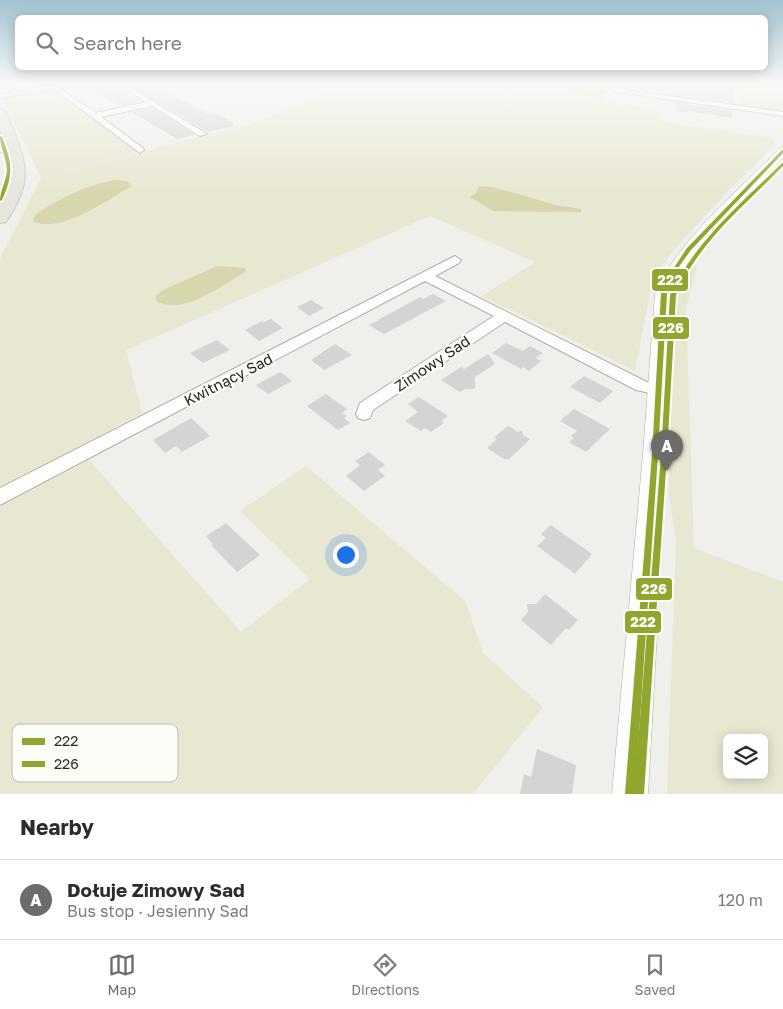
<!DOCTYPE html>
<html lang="en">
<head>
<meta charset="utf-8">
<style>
  :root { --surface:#fff; --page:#f2f2f3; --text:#2b2b33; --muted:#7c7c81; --line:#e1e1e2; --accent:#6c6c6a }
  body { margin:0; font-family:"Golos Text",sans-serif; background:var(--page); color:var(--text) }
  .controls { position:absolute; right:15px; bottom:15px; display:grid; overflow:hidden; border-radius:8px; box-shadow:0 2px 12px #0003 }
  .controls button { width:45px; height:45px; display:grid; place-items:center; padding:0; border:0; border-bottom:1px solid var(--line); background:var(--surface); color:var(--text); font:25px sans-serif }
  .you { position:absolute; left:345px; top:554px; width:18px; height:18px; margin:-12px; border:4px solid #fff; border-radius:50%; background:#1a73e8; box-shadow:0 0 0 8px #1a73e833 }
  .badge { display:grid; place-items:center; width:32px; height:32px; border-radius:50%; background:var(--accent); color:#fff; font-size:16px; font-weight:700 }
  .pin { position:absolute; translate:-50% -41px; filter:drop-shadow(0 1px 2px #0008) }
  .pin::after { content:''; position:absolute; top:26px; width:18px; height:15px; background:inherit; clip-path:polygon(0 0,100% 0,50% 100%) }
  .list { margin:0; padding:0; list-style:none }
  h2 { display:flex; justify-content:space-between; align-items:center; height:65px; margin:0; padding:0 20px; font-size:21px }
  h2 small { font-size:16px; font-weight:400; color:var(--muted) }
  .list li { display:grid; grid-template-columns:32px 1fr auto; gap:15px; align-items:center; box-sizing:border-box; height:80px; padding:0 20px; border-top:1px solid var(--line) }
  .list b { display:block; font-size:19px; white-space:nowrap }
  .list p { margin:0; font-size:16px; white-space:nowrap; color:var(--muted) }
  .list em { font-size:16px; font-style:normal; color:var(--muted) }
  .icon { flex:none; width:28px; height:28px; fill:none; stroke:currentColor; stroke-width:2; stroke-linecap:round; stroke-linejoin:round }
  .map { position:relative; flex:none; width:783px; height:794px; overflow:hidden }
  .search { position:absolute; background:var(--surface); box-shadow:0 2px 12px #0003; left:15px; right:15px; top:15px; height:55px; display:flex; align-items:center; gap:12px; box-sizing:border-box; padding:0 18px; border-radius:8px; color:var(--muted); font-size:19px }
  .sheet { height:145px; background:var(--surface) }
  nav { display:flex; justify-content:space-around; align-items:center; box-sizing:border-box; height:70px; border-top:1px solid var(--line); background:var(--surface); font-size:14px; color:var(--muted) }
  nav a { display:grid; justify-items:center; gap:2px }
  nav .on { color:var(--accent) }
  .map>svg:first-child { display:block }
</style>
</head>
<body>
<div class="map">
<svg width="783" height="794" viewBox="0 0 783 794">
  <rect width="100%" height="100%" fill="#efefec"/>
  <g fill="#e8e7d1" fill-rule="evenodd">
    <polygon points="178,83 222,83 195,93"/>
    <polygon points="351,83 666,83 667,86 699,90 694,99 606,86 603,91 608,92 600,101 665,111 658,121 777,139 762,158 727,192 671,253 652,282 635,371 482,296 535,262 430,216 126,350 142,413 0,488 0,259 41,178 2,98 54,89 137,152 67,171 251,124"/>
    <polygon points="749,83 783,83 783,112 736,105"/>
    <path d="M 697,266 L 686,308 L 694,548 L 783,582 L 783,794 L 667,794 L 676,543 L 669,493 L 673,298 L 682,273 ZM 727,738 L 764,738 L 764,775 L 727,775 Z"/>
    <polygon points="89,460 241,632 310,579 240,511 306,466 465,601 483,653 543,707 473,794 0,794 0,507"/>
  </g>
  <g fill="#d7d6ad">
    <polygon points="556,83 624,83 595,97 583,95"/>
    <path d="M 116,180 L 127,181 L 132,186 C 108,199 60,235 33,221 L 35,215 C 59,199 87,184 116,180 Z"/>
    <polygon points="479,186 493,187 556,205 581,209 581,212 493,211 470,197 477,192"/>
    <path d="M 217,266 L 246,268 L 244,273 C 220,286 184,316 156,301 L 156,296 L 163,290 Z"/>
  </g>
  <g fill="#d4d4d2">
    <polygon points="89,83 113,83 141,101 121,106 89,89 97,87"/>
    <polygon points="126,83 148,83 208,114 216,113 235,124 232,125 234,126 208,132"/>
    <polygon points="681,83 735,86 733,103 678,95"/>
    <polygon points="677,103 733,111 732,118 688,111 687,113 675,111"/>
    <polygon points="152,108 195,135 177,139 132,112"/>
    <polygon points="433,294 446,301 384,334 369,325 420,297 423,299"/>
    <polygon points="311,300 324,308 309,316 297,307"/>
    <polygon points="271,319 283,328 259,341 245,330 262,321 264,322"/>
    <polygon points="217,340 230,350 203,363 190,353"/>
    <polygon points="506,343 523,351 530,346 543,353 535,358 541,361 529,371 523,367 521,369 492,353"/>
    <polygon points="335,344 352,355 324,370 311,360"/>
    <polygon points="488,354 495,364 475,377 475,389 465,389 460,392 441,380 461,367 464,369"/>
    <polygon points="280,372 292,381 268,394 256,385"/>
    <polygon points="584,376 613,391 600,403 570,387"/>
    <polygon points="326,394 347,409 342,413 347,416 344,418 350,423 338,430 307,406"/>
    <polygon points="419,397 448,416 441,421 444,423 431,432 425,428 421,431 405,421 418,412 408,404"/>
    <polygon points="574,409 610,429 586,452 569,442 574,438 571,436 577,431 560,421"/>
    <polygon points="191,418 210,436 182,452 176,446 165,453 153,440"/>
    <polygon points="508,426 518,432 522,431 523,435 530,439 509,459 504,459 487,448 497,439 494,437"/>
    <polygon points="369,452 385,465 378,470 385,476 364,491 346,476 360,465 355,461"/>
    <polygon points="226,523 260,555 237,572 211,545 213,544 206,536"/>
    <polygon points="551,525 592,554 575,574 537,546 546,538 541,534"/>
    <polygon points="545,594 578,620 569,630 566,628 551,645 521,620 528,612 527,604 536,604"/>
    <polygon points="537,749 576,765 572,794 520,794 524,774 531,777"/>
  </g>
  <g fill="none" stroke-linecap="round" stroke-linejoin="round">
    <defs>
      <g id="minor">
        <polygon points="115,83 123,83 207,134 200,136 152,106 101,117 143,148 144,150 140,153 54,89 0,98 0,94 55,85 96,113 146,102"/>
        <polygon points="614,88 783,112 783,116 617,92 614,92"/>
        <polygon points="12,144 16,147 15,149 0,152 0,146"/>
        <polygon points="455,256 461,260 459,263 435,276 647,382 665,386 667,390 665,394 659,395 636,390 505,322 373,410 370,418 364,420 358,418 356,414 360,403 494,316 425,281 0,505 0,488"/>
      </g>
      <path id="tertiary" d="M 783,147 L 783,158 L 695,252 L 681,272 L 673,293 L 667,454 L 648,794 L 612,794 L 643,454 L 655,293 C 680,238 737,192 779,149 Z"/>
      <path id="primary" d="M 0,109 C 8,111 9,120 12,127 C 29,166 31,185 6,222 L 0,223 L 0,202 L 9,183 L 11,171 L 8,154 L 0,130 Z"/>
    </defs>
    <use href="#minor" stroke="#aeaeac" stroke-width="2"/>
    <use href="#tertiary" stroke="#aeaeac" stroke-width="1"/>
    <use href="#primary" stroke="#cacac8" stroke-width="2"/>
    <use href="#minor" fill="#fdfdfc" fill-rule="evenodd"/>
    <use href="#tertiary" fill="#fdfdfc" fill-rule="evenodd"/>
    <use href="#primary" fill="#e6e6df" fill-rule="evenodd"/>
    <defs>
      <polygon id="bus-1" points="782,150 783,150 783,153 691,250 675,272 667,293 658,454 635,794 625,794 652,454 661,293 671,272 687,248"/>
      <g id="bus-2">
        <path d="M 0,136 L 2,137 C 12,162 14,175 2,200 L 0,201 C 0,190 7,180 7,169 C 6,157 0,147 0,136 Z"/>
        <path d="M 782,163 L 783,163 L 783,166 C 753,197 718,226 694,262 C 687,272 681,283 676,295 L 667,455 L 644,794 L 634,794 L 661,455 L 670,295 C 677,282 683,270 692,258 C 717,223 751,194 782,163 Z"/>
      </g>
    </defs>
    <use href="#bus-1" stroke="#fdfdf8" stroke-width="4"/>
    <use href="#bus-2" stroke="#fdfdf8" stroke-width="4"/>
    <use href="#bus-1" fill="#8fa62f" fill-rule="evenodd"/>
    <use href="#bus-2" fill="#8fa62f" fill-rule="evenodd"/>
  </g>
  <linearGradient id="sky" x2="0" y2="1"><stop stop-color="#a1c2d0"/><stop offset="0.43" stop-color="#f8f8f6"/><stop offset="1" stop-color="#f8f8f6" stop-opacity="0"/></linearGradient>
  <rect width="783" height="194" fill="url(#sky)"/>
  <g text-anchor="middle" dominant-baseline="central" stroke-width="4.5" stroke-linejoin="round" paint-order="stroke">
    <g font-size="15" fill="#262624" stroke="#fdfdf8">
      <text transform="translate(432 363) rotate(-34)">Zimowy Sad</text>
      <text transform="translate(228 379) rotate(-27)">Kwitnący Sad</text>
    </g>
  </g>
  <rect x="12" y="724" width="166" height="58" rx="8" fill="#fdfdf8" stroke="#bcbcb8" stroke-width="1"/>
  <rect x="22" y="738" width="23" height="7" fill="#8fa62f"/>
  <rect x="22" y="761" width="23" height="6" fill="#8fa62f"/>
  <g font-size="14" fill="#262624">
    <text x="54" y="746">222</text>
    <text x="54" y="769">226</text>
  </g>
  <g stroke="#fdfdf8" stroke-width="2">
    <rect x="651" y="268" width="38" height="24" rx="5" fill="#8fa62f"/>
    <rect x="652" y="316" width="38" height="24" rx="5" fill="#8fa62f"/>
    <rect x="635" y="577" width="38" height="24" rx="5" fill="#8fa62f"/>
    <rect x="624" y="610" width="38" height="24" rx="5" fill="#8fa62f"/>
  </g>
  <g font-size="14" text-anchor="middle" font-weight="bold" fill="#fff">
    <text x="670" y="285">222</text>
    <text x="671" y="333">226</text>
    <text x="654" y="594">226</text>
    <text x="643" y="627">222</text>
  </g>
</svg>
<div class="controls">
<button><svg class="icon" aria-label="layers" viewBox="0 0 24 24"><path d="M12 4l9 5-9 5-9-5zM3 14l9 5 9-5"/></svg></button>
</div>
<div class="you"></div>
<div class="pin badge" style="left:667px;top:471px">A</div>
<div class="search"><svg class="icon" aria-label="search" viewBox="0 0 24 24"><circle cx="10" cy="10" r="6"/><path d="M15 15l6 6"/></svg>Search here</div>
</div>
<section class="sheet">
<h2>Nearby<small></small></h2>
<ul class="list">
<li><span class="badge">A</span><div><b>Dołuje Zimowy Sad</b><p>Bus stop · Jesienny Sad</p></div><em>120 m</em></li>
</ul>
</section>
<nav>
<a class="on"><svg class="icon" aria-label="map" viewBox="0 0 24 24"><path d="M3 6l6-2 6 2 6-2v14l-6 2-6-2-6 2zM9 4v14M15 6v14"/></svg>Map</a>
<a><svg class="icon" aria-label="directions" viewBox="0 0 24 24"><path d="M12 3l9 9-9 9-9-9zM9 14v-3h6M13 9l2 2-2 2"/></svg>Directions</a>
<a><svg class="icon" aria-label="saved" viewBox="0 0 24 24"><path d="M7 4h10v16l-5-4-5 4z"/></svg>Saved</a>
</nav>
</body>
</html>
